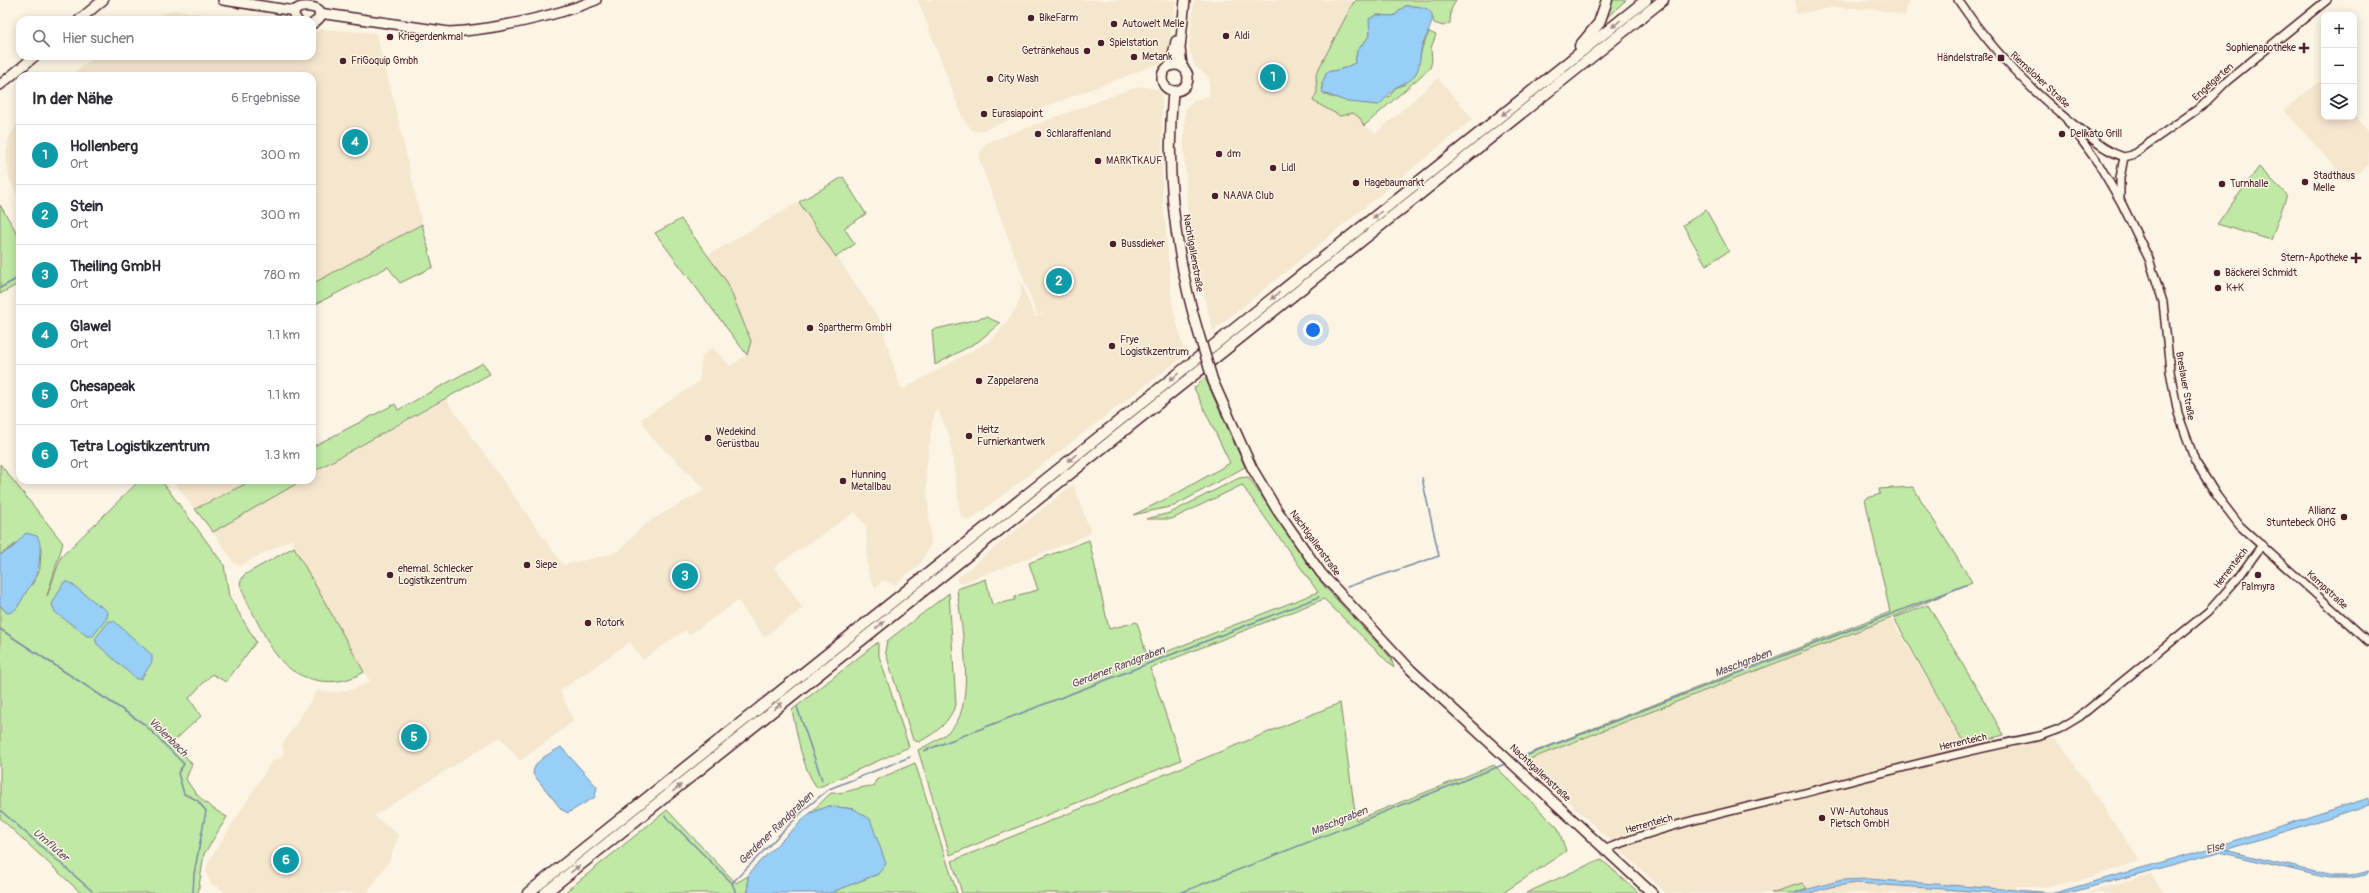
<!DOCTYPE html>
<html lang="de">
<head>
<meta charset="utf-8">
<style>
  :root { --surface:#fff; --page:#f2f2f3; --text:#2b2b33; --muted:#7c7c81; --line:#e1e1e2; --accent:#4a1f2b }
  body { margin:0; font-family:Pangolin,sans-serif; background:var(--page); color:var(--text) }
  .controls { position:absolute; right:12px; top:12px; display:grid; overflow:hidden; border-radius:8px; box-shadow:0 2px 10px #0003 }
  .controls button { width:36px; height:36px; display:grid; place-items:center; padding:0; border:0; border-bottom:1px solid var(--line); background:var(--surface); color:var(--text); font:20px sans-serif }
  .you { position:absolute; left:1313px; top:330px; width:14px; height:14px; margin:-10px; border:3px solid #fff; border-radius:50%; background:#1a73e8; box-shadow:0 0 0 6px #1a73e833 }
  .badge { display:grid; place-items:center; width:26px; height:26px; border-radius:50%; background:var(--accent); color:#fff; font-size:13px; font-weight:700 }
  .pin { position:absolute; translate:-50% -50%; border:2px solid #fff; box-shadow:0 1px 4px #0006 }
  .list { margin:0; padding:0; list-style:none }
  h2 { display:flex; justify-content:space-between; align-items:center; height:52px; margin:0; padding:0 16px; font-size:17px }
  h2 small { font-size:13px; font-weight:400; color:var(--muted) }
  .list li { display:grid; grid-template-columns:26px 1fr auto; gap:12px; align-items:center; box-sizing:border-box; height:60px; padding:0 16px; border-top:1px solid var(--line) }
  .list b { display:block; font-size:15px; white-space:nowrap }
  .list p { margin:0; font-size:13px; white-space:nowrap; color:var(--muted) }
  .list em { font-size:13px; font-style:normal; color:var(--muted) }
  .icon { flex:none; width:22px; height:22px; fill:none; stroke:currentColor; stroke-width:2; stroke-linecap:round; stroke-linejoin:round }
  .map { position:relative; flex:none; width:2369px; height:893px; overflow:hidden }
  .search { position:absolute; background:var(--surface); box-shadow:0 2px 10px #0003; left:16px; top:16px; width:300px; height:44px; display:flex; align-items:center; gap:10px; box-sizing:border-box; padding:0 14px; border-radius:12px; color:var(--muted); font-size:15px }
  .panel { position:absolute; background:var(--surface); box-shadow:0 2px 10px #0003; left:16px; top:72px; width:300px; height:412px; border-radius:12px }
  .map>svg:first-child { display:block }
</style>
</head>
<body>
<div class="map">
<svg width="2369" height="893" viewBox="0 0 2369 893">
  <rect width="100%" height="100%" fill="#fcf5e5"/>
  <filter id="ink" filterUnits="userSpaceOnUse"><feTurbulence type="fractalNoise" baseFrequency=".025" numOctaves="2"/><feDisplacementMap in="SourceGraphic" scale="8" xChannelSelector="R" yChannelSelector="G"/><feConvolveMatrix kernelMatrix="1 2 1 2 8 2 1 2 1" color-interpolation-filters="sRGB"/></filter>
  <g filter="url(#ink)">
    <g fill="#f5e6ce">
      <polygon points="918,0 1176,0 1167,56 1163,62 978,132 973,131 963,119"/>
      <polygon points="1194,0 1357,0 1353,3 1316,74 1317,92 1340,115 1353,113 1360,118 1364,126 1376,133 1438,78 1473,119 1213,331 1194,256 1188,219 1184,147 1185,109 1195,100 1209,96 1209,77 1195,66 1189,48"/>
      <polygon points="1795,0 1909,0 1905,16 1880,10 1836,7 1796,14"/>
      <polygon points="174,10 237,18 249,20 143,20"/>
      <polygon points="322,29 376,33 394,101 422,224 312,284 312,76 70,76 95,56 312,56 312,33"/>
      <polygon points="2324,78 2324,117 2354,117 2354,113 2369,133 2369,165 2348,182 2284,110"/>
      <polygon points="1139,86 1158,89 1162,95 1162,188 1172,303 1185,355 969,521 961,517 949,435 937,408 932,423 926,472 931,543 921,563 895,585 882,580 876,590 868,573 866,526 855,512 774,567 803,608 764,637 738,601 689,635 685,630 643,660 630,642 560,691 574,721 520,761 500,737 374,816 399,835 389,861 367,893 226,893 217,886 211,885 206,871 209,861 272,761 279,759 284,753 282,745 317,691 337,692 354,689 370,681 361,667 294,547 292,539 239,566 234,563 213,532 303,480 312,480 312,475 318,469 446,400 563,565 608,555 620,550 641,528 653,519 705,490 685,469 651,437 641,419 699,382 702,356 713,348 730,366 747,355 751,342 727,282 708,255 799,202 880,320 899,384 903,389 991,340 1005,324 1017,307 1021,294 1021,282 1035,317 1047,312 1037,315 979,159 981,151 986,143"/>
      <polygon points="20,120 20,201 9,177 6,155 9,137"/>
      <polygon points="172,480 248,480 249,482 195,509"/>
      <polygon points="1073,484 1091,533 1069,543 959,584 956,579"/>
      <polygon points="1891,618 1971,755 2046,739 2055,739 2062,746 2140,861 2075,882 2043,887 2015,886 2017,893 1811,893 1802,883 1771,893 1666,893 1525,761"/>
      <polygon points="2150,873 2164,893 2086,893 2150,874"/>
    </g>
    <g fill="#bfe9a5" stroke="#848468">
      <path d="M 1357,0 L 1456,0 L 1451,10 L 1450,23 L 1443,26 L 1434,23 C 1431,7 1419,6 1405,6 L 1394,16 L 1377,15 L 1370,19 L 1370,35 L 1357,51 L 1355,63 L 1342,69 L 1327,72 L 1322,84 L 1323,93 L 1330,97 L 1389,97 L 1395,88 L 1405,84 L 1418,67 L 1422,48 L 1429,32 L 1436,35 L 1431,48 L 1432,61 L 1430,68 L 1364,126 L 1360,118 L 1353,113 L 1340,116 L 1313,101 L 1317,92 L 1316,74 L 1353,3 Z"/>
      <polygon points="1603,0 1626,0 1589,34 1602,10"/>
      <polygon points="2259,167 2287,195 2271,240 2217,224"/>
      <polygon points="843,177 866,214 844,228 855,244 836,257 799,202"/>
      <polygon points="0,205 20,238 20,283 0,294"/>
      <polygon points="1706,210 1729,251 1706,265 1683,225"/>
      <polygon points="681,219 727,282 751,341 747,355 655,233"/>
      <polygon points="422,224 433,267 400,283 388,267 312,306 312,284"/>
      <polygon points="986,317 1000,323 979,341 935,365 932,330"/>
      <polygon points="483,363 490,374 318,469 312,475 312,447 395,404 398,410"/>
      <polygon points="1205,378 1245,467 1174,506 1133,515 1174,495 1230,463 1194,388"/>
      <path d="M 0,464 L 63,543 L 47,596 L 61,557 L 140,480 L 161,480 L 224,565 L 229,596 L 256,642 L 226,682 L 212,674 L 189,698 L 201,716 L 173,742 L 192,764 L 186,779 C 196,797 209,807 227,817 L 204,854 L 198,893 L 81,893 L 0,818 L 0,605 L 7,613 L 33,583 L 40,569 L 41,547 L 17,543 L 0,555 Z"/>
      <path d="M 1248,477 L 1324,586 L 1391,658 L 1394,668 L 1324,599 L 1150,668 L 1181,760 L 950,855 L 918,750 C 931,743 949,735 957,722 C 974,690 961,625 957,589 L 986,579 L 992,605 L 1015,600 L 1015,596 L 1038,590 L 1029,563 L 1089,540 L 1109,629 L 1137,622 L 1148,659 L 1318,592 L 1242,485 L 1172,519 L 1146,519 L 1170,513 L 1239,478 Z"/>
      <polygon points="248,480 303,480 213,532 195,509 249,482"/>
      <polygon points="1913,487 1972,582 1891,618 1525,761 1523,756 1890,612 1865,499 1880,494 1879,489"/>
      <path d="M 294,547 L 364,672 C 337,689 298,683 278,657 C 270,648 265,635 259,625 C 252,611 244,598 240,583 L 244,575 Z"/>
      <path d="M 949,593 L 956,705 C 946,725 939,731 919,742 L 913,740 L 885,651 L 887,641 Z"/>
      <polygon points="1928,605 2004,735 1965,745 1894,618"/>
      <path d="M 878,642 L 878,653 L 909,747 L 817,788 C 801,765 798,737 792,710 Z"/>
      <polygon points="1340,703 1356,820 1494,765 1558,828 1566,851 1503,893 962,893 952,861"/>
      <path d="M 915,763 L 957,893 L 830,893 L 878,874 L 854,809 L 829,806 L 810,813 L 831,793 C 847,794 859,786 874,786 L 876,780 Z"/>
      <polygon points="667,810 736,883 748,876 748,893 564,893"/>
      <polygon points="1601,859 1639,893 1526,893"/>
      <polygon points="1802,883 1807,888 1794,893 1771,893"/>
    </g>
    <g fill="#98cff7" stroke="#7989a5">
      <path d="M 1405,6 C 1446,5 1431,23 1422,46 C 1419,56 1421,68 1414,76 C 1410,82 1402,84 1396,87 C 1390,91 1385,100 1379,105 L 1348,102 L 1323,93 L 1322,84 L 1327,72 L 1342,69 L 1355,63 L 1357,51 L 1370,35 L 1369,19 L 1377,15 L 1394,16 Z"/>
      <path d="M 26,533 L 37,536 C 41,543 40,546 40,554 C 39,575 34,579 24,596 C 19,604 17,612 7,613 L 0,605 L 0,555 L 12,548 Z"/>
      <polygon points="64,582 69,582 108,612 107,618 93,636 87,636 55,612 52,604"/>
      <polygon points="109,621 114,621 152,655 152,662 141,679 136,679 97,644 95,639"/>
      <path d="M 561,747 L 597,787 L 595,797 L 568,813 L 562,810 L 533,774 C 534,760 549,754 561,747 Z"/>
      <polygon points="2369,798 2369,805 2225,850 2332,876 2350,876 2369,871 2366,875 2350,878 2328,878 2219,852 2069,893 2000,893 1856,883 1830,887 1809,893 1794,893 1842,880 1868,879 2055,893 2214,847"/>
      <polygon points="829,806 854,809 870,819 886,864 878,874 830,893 748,893 748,876 755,866 810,813"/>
    </g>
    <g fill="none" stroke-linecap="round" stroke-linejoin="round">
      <g stroke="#7989a5" stroke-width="1.5">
        <polyline points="0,288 20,277"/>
        <polyline points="1347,587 1439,556 1422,478"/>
        <polyline points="0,629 144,724 184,764 178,773 184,794 197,800 206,811 194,874 193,893"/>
        <polyline points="797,707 822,780"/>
        <polyline points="924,751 1319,597"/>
        <polyline points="1525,756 1966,585"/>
        <polyline points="0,810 92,891"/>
        <polyline points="665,816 731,882"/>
        <polyline points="736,893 732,883 806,808 829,789 910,757"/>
        <polyline points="1180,893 1505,764"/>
      </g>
      <defs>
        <g id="minor">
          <path d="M 1958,0 C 1992,50 2033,94 2081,130 C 2095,141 2107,152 2124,157"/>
          <polyline points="2067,120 2098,163 2121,202 2149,259 2163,302 2170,371 2178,413 2195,461 2217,496 2240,526 2369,642"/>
          <polyline points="2124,157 2132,155 2202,106 2227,81 2327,0"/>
          <polyline points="2120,197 2120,178 2124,157"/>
          <path d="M 1606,849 C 1664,825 1728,812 1789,797 C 1873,775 1955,753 2040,736 L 2059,729 L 2079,717 L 2209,611 L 2238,578 L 2262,545"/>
        </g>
        <g id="major">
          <polyline points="223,0 295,11"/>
          <path d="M 319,13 L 449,32 C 492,30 556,16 596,0"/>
          <polyline points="79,20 103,0"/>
          <path d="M 297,20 C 279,0 344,4 312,24"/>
          <circle cx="1175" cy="78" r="13"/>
          <polyline points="1171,65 1176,41"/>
          <polyline points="1182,66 1180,48 1185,0"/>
          <polyline points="0,85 35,56"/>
          <path d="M 1173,92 C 1165,174 1176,259 1200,338"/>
          <polyline points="1213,381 1252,468 1277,510 1321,573 1411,670 1652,893"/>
        </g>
        <g id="highway">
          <polyline points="1580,46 1599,23 1607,0"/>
          <polyline points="528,893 1646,0"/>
          <polyline points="545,893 1663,0"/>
        </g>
      </defs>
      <use href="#minor" stroke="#4a1f2b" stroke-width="10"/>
      <use href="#major" stroke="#4a1f2b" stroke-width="12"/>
      <use href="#highway" stroke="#4a1f2b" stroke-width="13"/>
      <use href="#minor" stroke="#fcf5e5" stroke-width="7"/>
      <use href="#major" stroke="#fcf5e5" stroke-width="9"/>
      <use href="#highway" stroke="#fcf5e5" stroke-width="10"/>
      <defs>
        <polyline id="major-bridge" points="1200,338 1213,381"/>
      </defs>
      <use href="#major-bridge" stroke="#4a1f2b" stroke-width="12" stroke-linecap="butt"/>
      <use href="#major-bridge" stroke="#fcf5e5" stroke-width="9"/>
    </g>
    <defs><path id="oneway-solid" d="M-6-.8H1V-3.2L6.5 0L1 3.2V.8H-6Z"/></defs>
    <g fill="#a38a88">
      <use href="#oneway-solid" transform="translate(1616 24) rotate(141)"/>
      <use href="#oneway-solid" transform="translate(1506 112) rotate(142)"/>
      <use href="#oneway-solid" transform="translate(1377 215) rotate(141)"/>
      <use href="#oneway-solid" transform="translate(1275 296) rotate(141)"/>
      <use href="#oneway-solid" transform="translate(1174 377) rotate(141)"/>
      <use href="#oneway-solid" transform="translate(1072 458) rotate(141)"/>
      <use href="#oneway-solid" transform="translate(880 625) rotate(-39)"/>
      <use href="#oneway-solid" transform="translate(778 706) rotate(-39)"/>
      <use href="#oneway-solid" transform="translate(677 788) rotate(-39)"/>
      <use href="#oneway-solid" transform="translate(575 869) rotate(-39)"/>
    </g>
  </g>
  <g fill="#4a1f2b" stroke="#fcf5e5" stroke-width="1.5">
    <circle cx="1031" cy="18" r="4"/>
    <circle cx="1114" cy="24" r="4"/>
    <circle cx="1226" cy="36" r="4"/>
    <circle cx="390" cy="37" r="4"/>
    <circle cx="1101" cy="43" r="4"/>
    <path d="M2302 42h4v4h4v4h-4v4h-4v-4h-4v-4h4z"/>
    <circle cx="1087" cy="51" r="4"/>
    <circle cx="1134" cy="57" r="4"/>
    <rect x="1997" y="54" width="8" height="8" rx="2"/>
    <circle cx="343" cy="61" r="4"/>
    <circle cx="990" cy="79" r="4"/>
    <circle cx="984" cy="114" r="4"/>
    <circle cx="1038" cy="134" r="4"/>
    <circle cx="2062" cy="134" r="4"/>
    <circle cx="1219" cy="154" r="4"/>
    <circle cx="1098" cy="161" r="4"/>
    <circle cx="1273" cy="168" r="4"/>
    <circle cx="2305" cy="182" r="4"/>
    <circle cx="1356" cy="183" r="4"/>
    <circle cx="2222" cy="184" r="4"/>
    <circle cx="1215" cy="196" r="4"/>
    <circle cx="1113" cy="244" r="4"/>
    <path d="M2354 252h4v4h4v4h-4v4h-4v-4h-4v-4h4z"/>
    <circle cx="2217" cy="273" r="4"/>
    <circle cx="2218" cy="288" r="4"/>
    <circle cx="810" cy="328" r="4"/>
    <circle cx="1112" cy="346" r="4"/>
    <circle cx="979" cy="381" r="4"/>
    <circle cx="969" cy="436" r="4"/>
    <circle cx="708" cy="438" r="4"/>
    <circle cx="843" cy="481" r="4"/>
    <circle cx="2344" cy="517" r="4"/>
    <circle cx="527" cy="565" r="4"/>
    <circle cx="390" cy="575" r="4"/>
    <circle cx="2258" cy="575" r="4"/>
    <circle cx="588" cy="623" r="4"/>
    <circle cx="1822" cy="818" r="4"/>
  </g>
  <g text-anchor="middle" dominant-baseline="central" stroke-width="3" stroke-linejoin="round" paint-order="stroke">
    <g font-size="10" fill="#4a1f2b" stroke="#fcf5e5" text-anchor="start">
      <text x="1039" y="18">BikeFarm</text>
      <text x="1122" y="24">Autowelt Melle</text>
      <text x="1234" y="36">Aldi</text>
      <text x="398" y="37">Kriegerdenkmal</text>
      <text x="1109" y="43">Spielstation</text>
      <text x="2296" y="48" text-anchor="end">Sophienapotheke</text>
      <text x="1079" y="51" text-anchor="end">Getränkehaus</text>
      <text x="1142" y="57">Metank</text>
      <text x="1993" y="58" text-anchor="end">Händelstraße</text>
      <text x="351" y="61">FriGoquip Gmbh</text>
      <text x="998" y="79">City Wash</text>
      <text x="992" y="114">Eurasiapoint</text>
      <text x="1046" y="134">Schlaraffenland</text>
      <text x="2070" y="134">Delikato Grill</text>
      <text x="1227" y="154">dm</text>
      <text x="1106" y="161">MARKTKAUF</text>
      <text x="1281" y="168">Lidl</text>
      <text x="2313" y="176">Stadthaus<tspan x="2313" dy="12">Melle</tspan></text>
      <text x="1364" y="183">Hagebaumarkt</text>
      <text x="2230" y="184">Turnhalle</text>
      <text x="1223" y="196">NAAVA Club</text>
      <text x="1121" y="244">Bussdieker</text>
      <text x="2348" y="258" text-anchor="end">Stern-Apotheke</text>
      <text x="2225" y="273">Bäckerei Schmidt</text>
      <text x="2226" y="288">K+K</text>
      <text x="818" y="328">Spartherm GmbH</text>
      <text x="1120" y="340">Frye<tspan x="1120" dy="12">Logistikzentrum</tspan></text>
      <text x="987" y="381">Zappelarena</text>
      <text x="977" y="430">Heitz<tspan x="977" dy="12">Furnierkantwerk</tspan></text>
      <text x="716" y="432">Wedekind<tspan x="716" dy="12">Gerüstbau</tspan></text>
      <text x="851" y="475">Hunning<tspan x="851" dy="12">Metallbau</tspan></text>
      <text x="2336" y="511" text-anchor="end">Allianz<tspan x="2336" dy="12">Stuntebeck OHG</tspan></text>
      <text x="535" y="565">Siepe</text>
      <text x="398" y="569">ehemal. Schlecker<tspan x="398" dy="12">Logistikzentrum</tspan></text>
      <text x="2258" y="587" text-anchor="middle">Palmyra</text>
      <text x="596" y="623">Rotork</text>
      <text x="1830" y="812">VW-Autohaus<tspan x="1830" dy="12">Pietsch GmbH</tspan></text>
    </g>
    <g font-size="10" fill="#4a1f2b" stroke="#fcf5e5">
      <text transform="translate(2040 80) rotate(43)">Riemsloher Straße</text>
      <text transform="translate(2213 82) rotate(-42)">Engelgarten</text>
      <text transform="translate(1193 253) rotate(80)">Nachtigallenstraße</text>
      <text transform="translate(2185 386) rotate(80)">Breslauer Straße</text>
      <text transform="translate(1315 543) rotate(54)">Nachtigallenstraße</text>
      <text transform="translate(2231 568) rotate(-52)">Herrenteich</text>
      <text transform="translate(2327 590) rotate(43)">Kampstraße</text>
      <text transform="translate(1963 742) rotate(-13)">Herrenteich</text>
      <text transform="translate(1540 773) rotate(43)">Nachtigallenstraße</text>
      <text transform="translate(1649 824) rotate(-16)">Herrenteich</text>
    </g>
    <g font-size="11" font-style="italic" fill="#5e4b5e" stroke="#fcf5e5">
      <text transform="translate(1743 663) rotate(-21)">Maschgraben</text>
      <text transform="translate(1118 667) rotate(-21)">Gerdener Randgraben</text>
      <text transform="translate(168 737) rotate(45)">Violenbach</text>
      <text transform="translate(1339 821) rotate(-22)">Maschgraben</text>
      <text transform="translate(776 828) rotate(-44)">Gerdener Randgraben</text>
      <text transform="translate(51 845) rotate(41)">Umfluter</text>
      <text transform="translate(2215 848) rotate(-17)">Else</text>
    </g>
  </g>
</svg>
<div class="controls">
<button>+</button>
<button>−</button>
<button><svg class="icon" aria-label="layers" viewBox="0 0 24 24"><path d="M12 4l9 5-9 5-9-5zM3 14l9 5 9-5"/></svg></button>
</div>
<div class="you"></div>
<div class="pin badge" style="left:1273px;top:77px;background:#0f9aa8">1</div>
<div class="pin badge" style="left:1059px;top:281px;background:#0f9aa8">2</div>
<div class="pin badge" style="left:685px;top:576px;background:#0f9aa8">3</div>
<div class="pin badge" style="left:355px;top:142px;background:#0f9aa8">4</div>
<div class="pin badge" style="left:414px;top:737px;background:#0f9aa8">5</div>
<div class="pin badge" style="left:286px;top:860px;background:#0f9aa8">6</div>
<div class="search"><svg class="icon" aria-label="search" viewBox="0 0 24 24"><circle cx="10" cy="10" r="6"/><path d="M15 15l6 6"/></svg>Hier suchen</div>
<section class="panel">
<h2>In der Nähe<small>6 Ergebnisse</small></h2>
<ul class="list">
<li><span class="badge" style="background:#0f9aa8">1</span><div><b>Hollenberg</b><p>Ort</p></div><em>300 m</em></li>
<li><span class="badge" style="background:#0f9aa8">2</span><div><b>Stein</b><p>Ort</p></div><em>300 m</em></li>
<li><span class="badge" style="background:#0f9aa8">3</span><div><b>Theiling GmbH</b><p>Ort</p></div><em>780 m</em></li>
<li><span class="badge" style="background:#0f9aa8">4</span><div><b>Glawel</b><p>Ort</p></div><em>1.1 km</em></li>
<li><span class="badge" style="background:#0f9aa8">5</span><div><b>Chesapeak</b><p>Ort</p></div><em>1.1 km</em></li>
<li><span class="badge" style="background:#0f9aa8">6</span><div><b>Tetra Logistikzentrum</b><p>Ort</p></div><em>1.3 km</em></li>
</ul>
</section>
</div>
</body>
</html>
